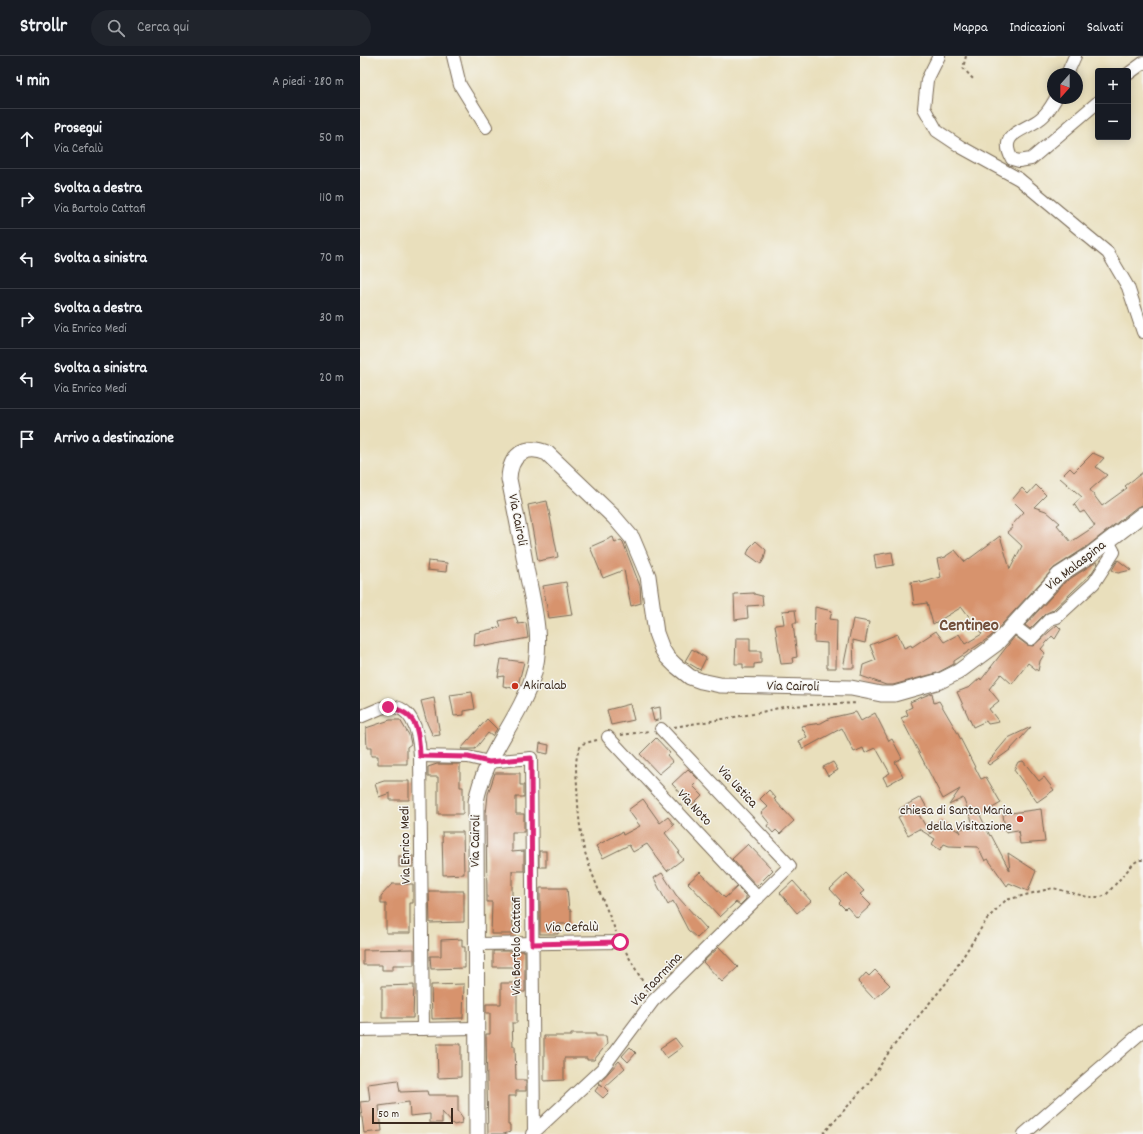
<!DOCTYPE html>
<html lang="it">
<head>
<meta charset="utf-8">
<style>
  :root { --surface:#171b24; --page:#20242c; --text:#f1f3f6; --muted:#9ea1a6; --line:#363941 }
  body { margin:0; font-family:Dekko,sans-serif; background:var(--page); color:var(--text) }
  .controls { position:absolute; right:12px; top:12px; display:grid; overflow:hidden; border-radius:4px; box-shadow:0 2px 10px #0003 }
  .controls button { width:36px; height:36px; display:grid; place-items:center; padding:0; border:0; border-bottom:1px solid var(--line); background:var(--surface); color:var(--text); font:20px sans-serif }
  .compass { position:absolute; left:687px; top:12px; width:36px; height:36px; border-radius:50%; background:var(--surface); box-shadow:0 2px 10px #0003; rotate:201deg }
  .scale { position:absolute; left:12px; bottom:10px; width:81px; box-sizing:border-box; padding-left:4px; border:2px solid #3b2a1e; border-top:0; font-size:11px; line-height:14px; white-space:nowrap; color:#3b2a1e; -webkit-text-stroke:3px #f6f6f2; paint-order:stroke }
  .stop { position:absolute; width:12px; height:12px; margin:-9px; border:3px solid #db2777; border-radius:50%; background:#fff }
  .stop.end { background:#db2777; border-color:#fff; box-shadow:0 1px 4px #0008 }
  .list { margin:0; padding:0; list-style:none }
  h2 { display:flex; justify-content:space-between; align-items:center; height:52px; margin:0; padding:0 16px; font-size:17px }
  h2 small { font-size:13px; font-weight:400; color:var(--muted) }
  .list li { display:grid; grid-template-columns:26px 1fr auto; gap:12px; align-items:center; box-sizing:border-box; height:60px; padding:0 16px; border-top:1px solid var(--line) }
  .list b { display:block; font-size:15px; white-space:nowrap }
  .list p { margin:0; font-size:13px; white-space:nowrap; color:var(--muted) }
  .list em { font-size:13px; font-style:normal; color:var(--muted) }
  .icon { flex:none; width:22px; height:22px; fill:none; stroke:currentColor; stroke-width:2; stroke-linecap:round; stroke-linejoin:round }
  .map { position:relative; flex:none; width:783px; height:1078px; overflow:hidden }
  header { display:flex; align-items:center; gap:24px; box-sizing:border-box; height:56px; padding:0 20px; background:var(--surface); border-bottom:1px solid var(--line) }
  header strong { font-size:19px }
  nav { display:flex; gap:22px; margin-inline-start:auto; font-size:14px }
  .search { width:280px; height:36px; background:var(--page); display:flex; align-items:center; gap:10px; box-sizing:border-box; padding:0 14px; border-radius:22px; color:var(--muted); font-size:15px }
  main { display:flex }
  aside { flex:1; background:var(--surface) }
  .map>svg:first-child { display:block }
</style>
</head>
<body>
<header>
<strong>Strollr</strong>
<div class="search"><svg class="icon" aria-label="search" viewBox="0 0 24 24"><circle cx="10" cy="10" r="6"/><path d="M15 15l6 6"/></svg>Cerca qui</div>
<nav><a>Mappa</a><a>Indicazioni</a><a>Salvati</a></nav>
</header>
<main>
<aside>
<h2>4 min<small>A piedi · 280 m</small></h2>
<ul class="list">
<li><svg class="icon" aria-label="ahead" viewBox="0 0 24 24"><path d="M12 20V5M6 11l6-6 6 6"/></svg><div><b>Prosegui</b><p>Via Cefalù</p></div><em>50 m</em></li>
<li><svg class="icon" aria-label="right" viewBox="0 0 24 24"><path d="M7 20v-9h11M14 6l5 5-5 5"/></svg><div><b>Svolta a destra</b><p>Via Bartolo Cattafi</p></div><em>110 m</em></li>
<li><svg class="icon" aria-label="left" viewBox="0 0 24 24"><path d="M17 20v-9H6M10 6l-5 5 5 5"/></svg><div><b>Svolta a sinistra</b></div><em>70 m</em></li>
<li><svg class="icon" aria-label="right" viewBox="0 0 24 24"><path d="M7 20v-9h11M14 6l5 5-5 5"/></svg><div><b>Svolta a destra</b><p>Via Enrico Medi</p></div><em>30 m</em></li>
<li><svg class="icon" aria-label="left" viewBox="0 0 24 24"><path d="M17 20v-9H6M10 6l-5 5 5 5"/></svg><div><b>Svolta a sinistra</b><p>Via Enrico Medi</p></div><em>20 m</em></li>
<li><svg class="icon" aria-label="arrive" viewBox="0 0 24 24"><path d="M6 21V4h12l-3 4 3 4H6"/></svg><div><b>Arrivo a destinazione</b></div></li>
</ul>
</aside>
<div class="map">
<svg width="783" height="1078" viewBox="0 0 783 1078">
  <rect width="100%" height="100%" fill="#f6f6f2"/>
  <filter id="ink" filterUnits="userSpaceOnUse"><feTurbulence type="fractalNoise" baseFrequency=".025" numOctaves="2"/><feDisplacementMap in="SourceGraphic" scale="8" xChannelSelector="R" yChannelSelector="G"/><feConvolveMatrix kernelMatrix="1 2 1 2 8 2 1 2 1" color-interpolation-filters="sRGB"/></filter>
  <filter id="wash" filterUnits="userSpaceOnUse"><feTurbulence type="fractalNoise" baseFrequency=".012" numOctaves="4" result="noise"/><feDisplacementMap in="SourceGraphic" scale="16" xChannelSelector="R" yChannelSelector="G"/><feGaussianBlur stdDeviation="0.9" result="paint"/><feColorMatrix in="noise" values="0 0 0 0 0 0 0 0 0 0 0 0 0 0 0 0 0 1.4 0 .05"/><feComposite in="paint" operator="in"/></filter>
  <g filter="url(#wash)">
    <rect width="100%" height="100%" fill="#e9dfbc"/>
    <g id="blocks">
      <g fill="#d7936d">
        <polygon points="733,397 744,402 736,411 747,419 730,434 742,450 767,432 765,430 783,416 783,449 777,451 725,492 694,512 630,581 594,605 594,608 577,617 533,629 526,629 501,620 503,609 516,604 510,589 538,578 544,592 551,589 552,591 576,575 584,586 599,578 605,588 622,578 602,551 573,568 567,547 554,549 551,526 560,525 561,527 581,521 577,503 586,501 586,500 595,494 605,506 640,480 650,513 662,490 647,476 653,471 651,470 664,456 652,444 662,432 668,438 676,429 686,439 674,451 686,455 700,467 697,469 711,486 735,470 724,455 720,457 714,448 722,441 700,422 710,412 714,416"/>
        <polygon points="187,445 198,501 178,505 168,449"/>
        <polygon points="253,481 255,487 261,484 263,486 280,530 281,547 271,550 264,514 243,522 230,491"/>
        <polygon points="396,485 406,494 404,503 401,508 387,498 390,491"/>
        <polygon points="532,496 534,509 516,512 514,499"/>
        <polygon points="758,504 771,514 758,517 752,514"/>
        <polygon points="68,505 87,507 86,516 67,514"/>
        <polygon points="736,506 738,507 731,518 693,554 685,558 670,573 665,569 705,526"/>
        <polygon points="206,526 212,559 189,562 183,530"/>
        <polygon points="394,537 394,538 402,540 403,549 387,550 388,562 375,564 374,538"/>
        <polygon points="455,551 472,555 470,563 477,564 476,612 467,612 467,587 454,586"/>
        <polygon points="435,554 437,567 433,567 437,601 432,602 433,607 421,608 415,569 424,568 422,555"/>
        <polygon points="156,561 158,568 166,567 168,582 126,590 125,588 114,590 115,577 141,571 139,565"/>
        <polygon points="493,563 509,566 505,587 493,584 494,612 483,612"/>
        <polygon points="697,569 701,573 695,583 692,580 681,593 685,597 680,605 678,615 668,607 652,628 641,618 629,633 639,645 629,653 639,666 628,668 626,665 613,671 597,636 610,631 620,622 621,624 655,580 667,589 673,590"/>
        <polygon points="376,582 390,582 390,595 401,595 401,607 394,608 394,612 383,612 383,608 375,608"/>
        <polygon points="332,593 346,602 340,614 325,605"/>
        <polygon points="141,603 164,606 157,633 143,630 144,620 138,621"/>
        <polygon points="112,636 115,653 104,655 104,659 94,660 90,639"/>
        <polygon points="572,637 574,647 579,645 596,674 621,723 626,721 641,747 620,759 630,780 631,779 650,815 648,797 676,815 668,835 649,827 647,830 628,803 625,805 618,791 589,790 584,788 580,794 572,788 575,783 559,773 548,779 538,761 542,759 539,753 561,741 567,752 558,757 570,778 580,763 601,777 599,773 614,770 603,742 589,749 600,733 583,743 541,662 548,659 546,654 552,651 550,646"/>
        <polygon points="74,642 80,679 73,680 67,667 61,645"/>
        <polygon points="270,648 274,664 251,669 247,654"/>
        <polygon points="300,651 301,663 294,665 291,653"/>
        <polygon points="496,656 501,665 515,657 529,685 532,683 542,702 535,706 543,720 527,729 523,721 530,717 516,692 505,697 503,692 494,696 482,672 443,693 439,685 447,681 441,670 461,667 470,662"/>
        <polygon points="127,663 137,673 132,680 128,677 115,693 101,693"/>
        <polygon points="30,664 40,664 49,679 51,688 47,691 47,708 18,708 18,700 11,700 11,692 7,692 6,672"/>
        <polygon points="671,671 650,694 629,709 627,707 648,682"/>
        <polygon points="296,682 310,697 307,699 313,706 299,718 280,698"/>
        <polygon points="180,687 189,689 188,698 179,696"/>
        <polygon points="663,705 679,725 684,721 694,734 677,746 654,714 658,706"/>
        <polygon points="473,706 478,714 468,720 463,711"/>
        <polygon points="77,708 100,708 100,731 103,731 103,758 78,758 78,721 68,721 68,711"/>
        <polygon points="328,713 339,724 333,730 342,739 332,749 312,728"/>
        <polygon points="135,717 160,717 160,729 164,729 164,741 156,741 156,758 164,758 164,776 152,776 152,796 164,795 164,815 152,815 152,861 154,878 131,878 132,846 127,846 126,758 128,738"/>
        <polygon points="24,725 49,725 49,744 30,744 30,737 19,741 15,728"/>
        <polygon points="409,734 416,742 414,743 434,765 420,778 416,774 413,777 407,770 409,767 401,757 408,751 400,743"/>
        <polygon points="283,743 300,767 308,761 314,769 305,777 320,796 318,797 323,803 307,815 287,788 273,796 269,789 243,802 236,790 262,776 263,779 280,770 268,754"/>
        <polygon points="681,753 685,786 660,788 658,774 645,776 643,758"/>
        <polygon points="82,776 103,776 104,818 83,819"/>
        <polygon points="388,788 413,814 397,830 372,803"/>
        <rect x="179" y="795" width="7" height="16"/>
        <rect x="39" y="800" width="14" height="11"/>
        <polygon points="340,816 365,842 377,831 386,840 386,843 380,849 376,846 360,861 328,827"/>
        <polygon points="302,817 316,839 347,873 337,882 328,874 313,845 308,849 300,834 294,822"/>
        <polygon points="487,817 504,835 500,838 511,849 497,862 487,851 485,853 479,847 481,845 470,833"/>
        <polygon points="433,825 451,845 437,857 420,837"/>
        <polygon points="32,828 53,828 53,847 50,847 50,877 26,877 26,848 21,848 21,840"/>
        <polygon points="180,832 207,832 209,854 211,854 211,868 198,868 198,878 180,878"/>
        <polygon points="69,835 104,835 104,866 70,867"/>
        <polygon points="102,883 102,891 105,891 105,912 71,913 70,900 81,900 81,884"/>
        <polygon points="359,891 378,911 362,926 343,906"/>
        <polygon points="54,893 54,909 33,909 33,914 22,914 22,909 3,909 3,894"/>
        <polygon points="133,895 165,895 165,936 157,936 157,967 152,967 153,990 155,990 156,1024 166,1024 166,1035 156,1035 156,1040 148,1040 148,1069 150,1069 150,1076 144,1078 128,1078 126,978 130,978 130,957 126,957 126,948 141,948 141,927 156,927 156,911 133,911"/>
        <polygon points="515,914 530,929 514,943 498,926 506,917 509,920"/>
        <polygon points="104,928 103,962 72,963 71,929"/>
        <polygon points="54,929 53,962 22,962 22,930"/>
        <polygon points="211,978 236,978 236,980 246,980 247,988 234,1004 227,1004 227,1002 204,1002 204,1024 184,1025 184,980 211,980"/>
        <polygon points="315,982 322,991 307,1002 300,992"/>
        <polygon points="77,988 101,988 101,1021 78,1022"/>
        <polygon points="270,991 276,997 268,1006 262,1000"/>
        <polygon points="259,1005 265,1012 244,1031 249,1036 243,1042 235,1035 240,1028 243,1030 239,1027"/>
        <polygon points="38,1024 40,1036 67,1035 68,1039 98,1039 98,1055 103,1062 102,1067 94,1069 82,1056 82,1067 70,1067 70,1058 50,1060 49,1046 19,1050 22,1075 4,1077 0,1046 10,1045 8,1028"/>
      </g>
    </g>
  </g>
  <g filter="url(#ink)">
    <use href="#blocks" fill-opacity="0" stroke="#786955" stroke-width="1"/>
    <g fill="none" stroke-linecap="round" stroke-linejoin="round">
      <defs>
        <g id="minor">
          <polyline points="93,0 100,29 126,71"/>
          <polyline points="579,0 567,24 564,52 577,75 601,91 659,123 748,197 768,231 783,276"/>
          <polyline points="707,18 715,0"/>
          <polyline points="768,18 783,7"/>
          <path d="M 696,42 C 692,49 688,57 681,62 C 666,75 637,76 652,103 L 659,105 L 671,103 L 738,46"/>
          <polyline points="654,570 671,583 690,563 697,561 734,527 754,496 748,485"/>
          <path d="M 0,661 C 7,658 14,655 21,652 C 52,643 59,677 60,700 L 63,973"/>
          <polyline points="248,681 398,842"/>
          <polyline points="60,700 108,701 129,706 171,702 174,1078"/>
          <polyline points="116,888 260,886"/>
          <polyline points="0,974 116,972"/>
          <polyline points="172,1078 242,1013 293,945 430,810 301,673"/>
          <polyline points="664,1078 783,975"/>
        </g>
        <path id="tertiary" d="M 117,1078 L 116,746 C 124,699 159,665 173,620 C 184,584 173,548 166,512 C 161,482 155,453 149,423 C 150,399 165,388 187,397 L 254,461 L 272,482 L 288,520 L 296,577 L 302,593 L 307,601 L 315,609 L 330,621 L 341,625 L 360,629 L 491,632 L 521,638 L 534,638 L 580,625 L 598,616 L 636,588 L 699,519 L 730,499 L 783,458"/>
      </defs>
      <use href="#minor" stroke="#786955" stroke-width="14"/>
      <use href="#tertiary" stroke="#786955" stroke-width="17"/>
      <g stroke="#786955" stroke-width="2" stroke-dasharray="3 3" stroke-linecap="butt">
        <polyline points="606,0 603,12 614,24"/>
        <polyline points="314,671 393,658 427,650 498,647"/>
        <polyline points="261,679 290,675"/>
        <path d="M 237,684 L 222,688 C 214,700 216,714 217,729 C 218,750 219,772 224,793 C 232,821 245,848 256,876"/>
        <polyline points="266,896 288,935"/>
        <polyline points="463,1078 510,1025 531,993 587,926 627,863 646,844 693,832 728,841 741,841 746,839 774,807 779,804 783,804"/>
      </g>
      <use href="#minor" stroke="#fff" stroke-width="12"/>
      <use href="#tertiary" stroke="#fff" stroke-width="15"/>
    </g>
  </g>
  <g fill="none" stroke-linecap="round" stroke-linejoin="round" filter="url(#ink)">
    <path stroke="#db2777" stroke-width="5" d="M 28,651 C 57,656 59,674 60,700 L 108,701 L 129,706 L 171,702 L 172,888 L 260,886"/>
  </g>
  <g fill="#c8321e" stroke="#f6f6f2" stroke-width="1.5">
    <circle cx="155" cy="630" r="4"/>
    <circle cx="660" cy="763" r="4"/>
  </g>
  <g text-anchor="middle" dominant-baseline="central" stroke-width="3" stroke-linejoin="round" paint-order="stroke">
    <g font-size="14" fill="#3b2a1e" stroke="#f6f6f2">
      <text transform="translate(157 464) rotate(79)">Via Cairoli</text>
      <text transform="translate(716 510) rotate(-38)">Via Malaspina</text>
      <text transform="translate(433 631) rotate(1)">Via Cairoli</text>
      <text transform="translate(377 731) rotate(47)">Via Ustica</text>
      <text transform="translate(334 752) rotate(47)">Via Noto</text>
      <text transform="translate(116 785) rotate(-89)">Via Cairoli</text>
      <text transform="translate(46 789) rotate(-91)">Via Enrico Medi</text>
      <text transform="translate(212 872) rotate(-1)">Via Cefalù</text>
      <text transform="translate(157 890) rotate(-90)">Via Bartolo Cattafi</text>
      <text transform="translate(297 924) rotate(-47)">Via Taormina</text>
    </g>
    <g font-size="14" fill="#3b2a1e" stroke="#f6f6f2" text-anchor="start">
      <text x="163" y="630">Akiralab</text>
      <text x="652" y="755" text-anchor="end">chiesa di Santa Maria<tspan x="652" dy="16">della Visitazione</tspan></text>
    </g>
    <g font-size="18" font-weight="bold" fill="#724f3a" stroke="#f6f6f2">
      <text x="609" y="570">Centineo</text>
    </g>
  </g>
</svg>
<div class="controls">
<button>+</button>
<button>−</button>
</div>
<svg class="compass" viewBox="-18 -18 36 36"><path d="M0-13l5 13h-10z" fill="#e53935"/><path d="M0 13l5-13h-10z" fill="#9ea1a6"/></svg>
<div class="scale">50 m</div>
<div class="stop" style="left:260px;top:886px"></div>
<div class="stop end" style="left:28px;top:651px"></div>
</div>
</main>
</body>
</html>
